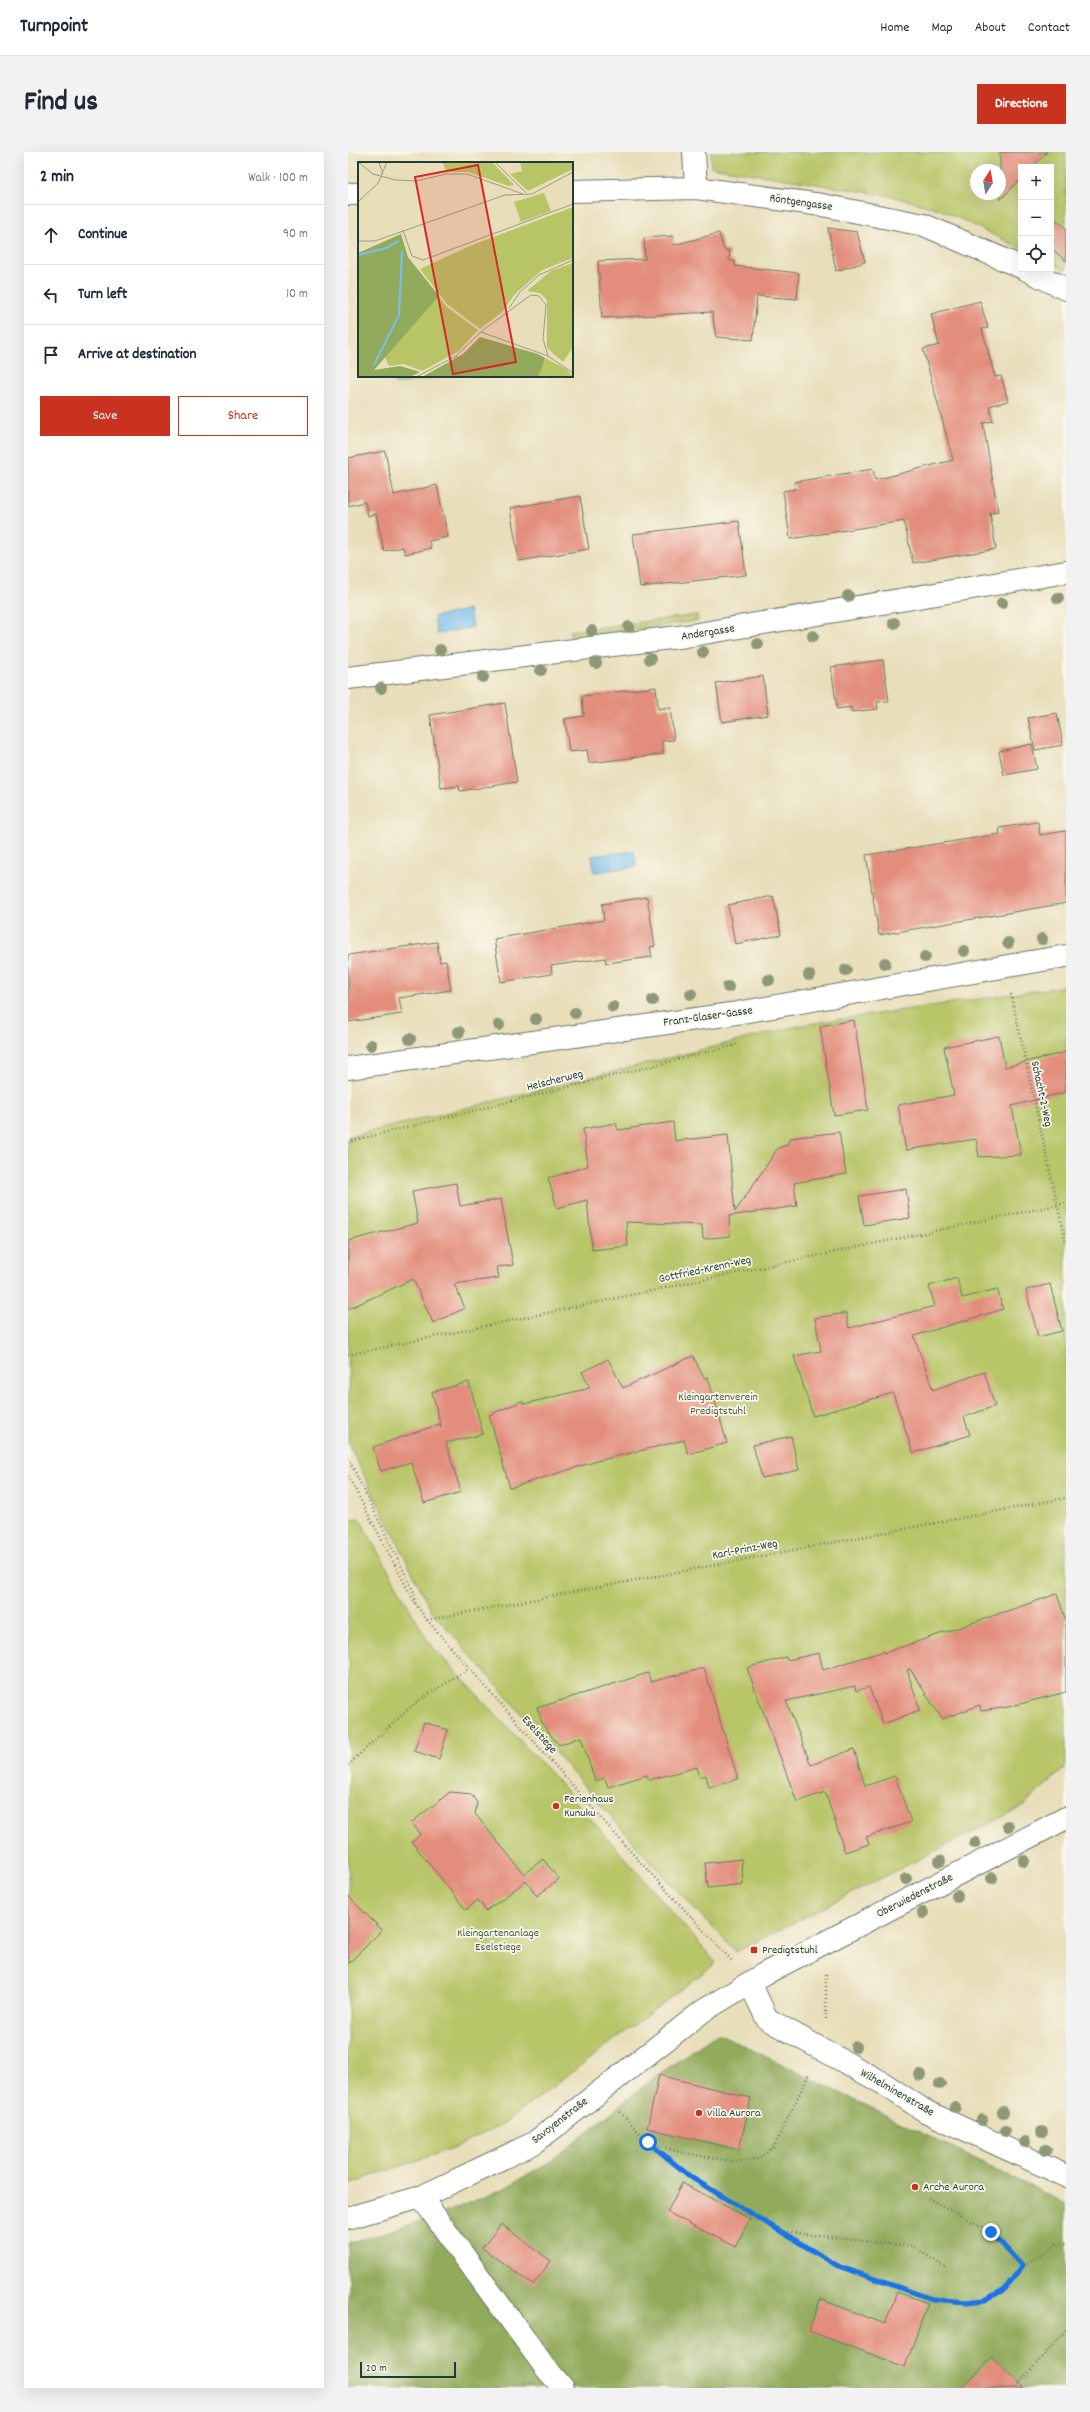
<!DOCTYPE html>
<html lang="en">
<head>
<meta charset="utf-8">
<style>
  :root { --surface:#fff; --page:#f2f2f3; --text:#1f2937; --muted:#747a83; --line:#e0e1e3; --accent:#c8321e }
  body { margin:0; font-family:Dekko,sans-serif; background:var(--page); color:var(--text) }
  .controls { position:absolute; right:12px; top:12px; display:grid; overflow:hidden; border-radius:0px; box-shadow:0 4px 16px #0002 }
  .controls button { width:36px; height:36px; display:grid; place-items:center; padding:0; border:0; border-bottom:1px solid var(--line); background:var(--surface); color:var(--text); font:20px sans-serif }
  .compass { position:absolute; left:622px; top:12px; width:36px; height:36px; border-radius:50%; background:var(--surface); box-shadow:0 4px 16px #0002; rotate:11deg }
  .scale { position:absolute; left:12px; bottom:10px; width:96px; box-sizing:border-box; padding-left:4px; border:2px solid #1f3d34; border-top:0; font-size:11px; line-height:14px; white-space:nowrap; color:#1f3d34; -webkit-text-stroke:3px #fbf7ec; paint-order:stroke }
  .stop { position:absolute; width:12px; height:12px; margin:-9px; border:3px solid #1a73e8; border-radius:50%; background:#fff }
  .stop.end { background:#1a73e8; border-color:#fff; box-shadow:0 1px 4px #0008 }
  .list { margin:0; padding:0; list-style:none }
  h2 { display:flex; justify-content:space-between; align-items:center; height:52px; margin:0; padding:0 16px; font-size:17px }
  h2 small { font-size:13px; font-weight:400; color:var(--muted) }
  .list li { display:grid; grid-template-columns:26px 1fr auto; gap:12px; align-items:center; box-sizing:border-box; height:60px; padding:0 16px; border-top:1px solid var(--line) }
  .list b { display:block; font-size:15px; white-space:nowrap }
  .list em { font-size:13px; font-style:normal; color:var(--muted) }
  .actions { display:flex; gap:8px; padding:12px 16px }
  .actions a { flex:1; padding:9px 0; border:1px solid var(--accent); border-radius:0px; text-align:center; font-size:14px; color:var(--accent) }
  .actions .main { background:var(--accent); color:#fff }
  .icon { flex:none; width:22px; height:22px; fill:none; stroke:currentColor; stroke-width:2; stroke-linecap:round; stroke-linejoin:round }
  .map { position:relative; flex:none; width:718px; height:2236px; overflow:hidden; border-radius:0px }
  header { display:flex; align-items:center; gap:24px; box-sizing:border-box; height:56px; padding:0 20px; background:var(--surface); border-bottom:1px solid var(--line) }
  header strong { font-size:19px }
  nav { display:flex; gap:22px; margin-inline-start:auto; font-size:14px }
  .intro { display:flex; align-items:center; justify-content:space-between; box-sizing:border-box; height:96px; padding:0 24px }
  h1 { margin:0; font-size:28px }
  .button { padding:10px 18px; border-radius:0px; background:var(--accent); color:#fff; font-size:14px; font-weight:700 }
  main { display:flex; gap:24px; padding:0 24px }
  aside { flex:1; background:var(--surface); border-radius:0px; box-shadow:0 4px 16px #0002 }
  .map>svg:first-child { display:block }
</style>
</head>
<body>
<header>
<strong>Turnpoint</strong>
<nav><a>Home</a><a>Map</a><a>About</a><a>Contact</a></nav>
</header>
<div class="intro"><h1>Find us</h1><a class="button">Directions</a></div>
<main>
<aside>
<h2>2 min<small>Walk · 100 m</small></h2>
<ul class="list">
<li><svg class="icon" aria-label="ahead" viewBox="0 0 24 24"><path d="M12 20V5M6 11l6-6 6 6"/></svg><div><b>Continue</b></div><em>90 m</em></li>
<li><svg class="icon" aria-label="left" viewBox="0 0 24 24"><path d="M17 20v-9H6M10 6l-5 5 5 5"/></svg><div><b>Turn left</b></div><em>10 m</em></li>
<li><svg class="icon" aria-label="arrive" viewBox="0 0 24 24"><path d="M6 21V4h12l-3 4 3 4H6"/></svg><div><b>Arrive at destination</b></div></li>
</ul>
<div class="actions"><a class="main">Save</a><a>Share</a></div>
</aside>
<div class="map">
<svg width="718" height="2236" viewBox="0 0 718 2236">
  <rect width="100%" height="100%" fill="#fbf7ec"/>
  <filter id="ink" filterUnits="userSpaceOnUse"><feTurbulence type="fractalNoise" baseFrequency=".025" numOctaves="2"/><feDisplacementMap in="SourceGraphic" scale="8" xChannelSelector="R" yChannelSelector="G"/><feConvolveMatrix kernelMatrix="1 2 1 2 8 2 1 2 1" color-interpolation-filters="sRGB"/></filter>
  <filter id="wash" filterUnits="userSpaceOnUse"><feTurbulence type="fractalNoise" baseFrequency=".012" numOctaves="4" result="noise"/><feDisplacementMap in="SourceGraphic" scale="16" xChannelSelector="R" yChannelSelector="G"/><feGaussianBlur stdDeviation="0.9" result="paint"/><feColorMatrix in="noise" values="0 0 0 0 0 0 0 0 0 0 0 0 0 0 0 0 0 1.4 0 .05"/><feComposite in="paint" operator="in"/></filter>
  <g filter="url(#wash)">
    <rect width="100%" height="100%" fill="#e8deba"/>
    <g fill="#b8c567" stroke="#6c814e" fill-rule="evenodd">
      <path d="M 363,0 L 718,0 L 718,118 L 703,111 L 703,15 L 673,15 L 673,96 L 591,57 L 543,44 L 363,15 ZM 628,18 L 652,18 L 652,42 L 628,42 Z"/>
      <polygon points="349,463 350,469 223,485 222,479"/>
      <polygon points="718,834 718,1615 672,1656 388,1800 308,1716 83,1458 0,1291 0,985 454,873"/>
      <polygon points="11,1366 81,1491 208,1627 368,1811 158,1970 111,1994 0,2032 0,1370"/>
    </g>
    <polygon fill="#92aa5c" stroke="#587448" points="370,1881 718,2052 718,2236 0,2236 0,2092 94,2062 153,2038 206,2007 307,1925"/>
    <g fill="#7abff1" stroke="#4c7e92">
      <polygon points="39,224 88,224 88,225 47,232 46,228 40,227"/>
      <polygon points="121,458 125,475 89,482 86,465"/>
      <polygon points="286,699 288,715 246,720 244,704"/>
    </g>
    <g id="blocks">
      <g fill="#e38e7d">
        <polygon points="652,0 699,0 685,15 673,15 673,27 652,48"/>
        <polygon points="703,63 718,76 718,109 703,96"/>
        <polygon points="480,76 509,80 517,110 488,119"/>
        <polygon points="371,81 376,98 382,99 381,108 387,110 387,114 451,121 449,147 409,144 405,188 368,185 364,160 254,166 250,109 297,107 296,86 325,84 326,93"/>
        <polygon points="632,149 640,176 634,177 647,225 653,224 660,249 641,254 645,269 635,271 650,360 642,361 648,397 565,411 556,369 442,387 435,339 447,337 446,330 525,317 527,328 605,308 575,197 591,193 583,162"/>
        <polygon points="37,299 46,343 89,333 100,385 81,389 83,396 57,402 55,395 36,399 28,362 20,364 17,350 0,354 0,306"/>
        <polygon points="232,344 241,397 171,409 162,356"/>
        <polygon points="391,369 398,423 292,435 285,382"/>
        <polygon points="535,508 541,549 529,550 530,557 504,560 503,555 489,557 483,515"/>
        <polygon points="415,524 420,563 374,570 368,531"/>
        <polygon points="308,535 310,557 322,555 326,588 314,589 315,602 241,611 239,598 221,600 217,567 236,564 234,544"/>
        <polygon points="157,551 169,630 112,639 111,634 93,636 82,563"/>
        <polygon points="709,561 715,593 687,598 680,566"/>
        <polygon points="684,592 689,617 656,623 651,599"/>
        <polygon points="690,670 692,683 718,679 718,751 531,783 518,703 652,682 651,676"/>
        <polygon points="425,744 433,783 387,792 380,753"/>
        <polygon points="299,745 307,794 302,795 304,805 258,811 257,806 203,814 204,822 153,830 146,787 256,768 254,752"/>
        <polygon points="89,790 92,810 98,809 103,838 51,846 54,862 0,870 0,803"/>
        <polygon points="506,868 520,958 486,963 472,874"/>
        <polygon points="651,884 657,915 718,900 718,940 664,954 673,1003 631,1005 628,987 558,998 550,953 606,943 596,895"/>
        <polygon points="325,970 327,989 380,983 387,1060 430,996 439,993 442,986 491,980 498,1022 446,1031 449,1054 381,1064 382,1084 355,1087 354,1073 278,1070 280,1094 244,1098 239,1048 209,1056 200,1026 240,1014 235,977 268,971 270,978"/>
        <polygon points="108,1031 112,1054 153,1047 165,1113 149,1115 151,1126 106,1132 117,1156 85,1171 65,1127 0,1157 0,1089 70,1071 64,1039"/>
        <polygon points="558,1037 562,1066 516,1073 511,1044"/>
        <polygon points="609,1126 614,1146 649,1137 655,1157 566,1184 585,1238 636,1220 647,1254 616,1265 622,1283 565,1301 545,1241 465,1264 446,1204 473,1199 467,1166 498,1161 501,1176 587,1154 581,1134"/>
        <polygon points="702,1132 714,1179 690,1185 678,1138"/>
        <polygon points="345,1204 356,1226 360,1225 379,1291 340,1302 336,1288 249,1309 162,1336 141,1263 174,1249 176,1252 242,1236 234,1220 260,1207 275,1236"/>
        <polygon points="121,1230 135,1282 98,1291 113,1340 76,1351 63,1310 33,1319 25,1295 92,1272 93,1275 84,1240"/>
        <polygon points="443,1284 451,1318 414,1326 405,1293"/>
        <polygon points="709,1442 718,1469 718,1540 660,1555 633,1559 632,1553 594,1567 562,1517 559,1518 572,1558 535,1572 521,1535 508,1539 507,1534 438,1549 463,1613 506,1597 517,1634 547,1624 563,1670 518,1685 521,1692 497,1700 477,1640 449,1650 399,1516 438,1505 439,1508 471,1501 475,1518 536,1499 536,1501"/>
        <polygon points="356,1516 390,1627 361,1635 358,1623 352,1625 349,1615 301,1628 299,1623 260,1635 257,1626 247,1629 233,1585 211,1593 195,1573 189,1556 300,1521 303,1530"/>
        <polygon points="76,1570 100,1578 91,1607 66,1599"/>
        <polygon points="102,1640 123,1642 129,1651 127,1662 176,1722 195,1707 211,1727 189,1744 178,1729 138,1759 130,1748 118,1758 64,1690 73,1682 63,1671"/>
        <polygon points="393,1707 395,1732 360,1736 357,1711"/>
        <polygon points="0,1744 34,1778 0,1812"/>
        <polygon points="311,1923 403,1946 391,1998 299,1976"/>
        <polygon points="334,2031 402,2067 387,2095 319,2060"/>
        <polygon points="153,2072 203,2109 185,2133 134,2096"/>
        <polygon points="549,2140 580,2151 557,2215 461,2179 472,2147 537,2172"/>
        <polygon points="644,2205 676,2236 614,2236"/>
      </g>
    </g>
  </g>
  <g filter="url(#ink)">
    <use href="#blocks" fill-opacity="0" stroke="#657563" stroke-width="1"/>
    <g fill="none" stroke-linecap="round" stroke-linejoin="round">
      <defs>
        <g id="minor">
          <polyline points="346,0 348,36"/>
          <polyline points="224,39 348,36 474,53 576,73 673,115"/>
          <polyline points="0,42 11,42"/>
          <polyline points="677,117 718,137"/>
          <polyline points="0,526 338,484 718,420"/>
          <polyline points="0,916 383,862 718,804"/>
          <polyline points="402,1831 419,1867 533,1930 577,1959 718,2024"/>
          <polyline points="73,2045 197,2215 215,2236"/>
          <polyline points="0,2066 73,2045 186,1991 355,1859 416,1822 718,1666"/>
        </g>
      </defs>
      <use href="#minor" stroke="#657563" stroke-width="24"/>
      <g stroke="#657563" stroke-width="2.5" stroke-dasharray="1 3" stroke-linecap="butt">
        <polyline points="663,842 718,1092"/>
        <polyline points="0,990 388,893 387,889"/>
        <polyline points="0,1203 718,1051"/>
        <polyline points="0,1306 67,1442 67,1451"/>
        <polyline points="0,1324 67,1451 79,1468 283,1700 384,1809"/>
        <polyline points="79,1468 718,1346"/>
        <polyline points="0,1613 67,1551 120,1517"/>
        <polyline points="478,1867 478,1822"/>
        <polyline points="272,1960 300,1990 331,2000 387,2010 410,2007 426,1995 461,1922"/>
        <polyline points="300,1990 344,2026 490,2114 584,2147 618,2150 637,2148 657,2137 675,2114 709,2092 718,2092"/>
        <polyline points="580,2046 643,2080 675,2114"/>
        <polyline points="439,2080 566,2095 598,2116"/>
        <polyline points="667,2236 718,2178"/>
      </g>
      <use href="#minor" stroke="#fff" stroke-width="22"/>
    </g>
    <g fill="#8e9877">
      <circle cx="500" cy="444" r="6"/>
      <circle cx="710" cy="446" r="6"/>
      <circle cx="654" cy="451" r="6"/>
      <circle cx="546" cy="471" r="6"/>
      <circle cx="281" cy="475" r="6"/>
      <circle cx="244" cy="479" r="6"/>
      <circle cx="465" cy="484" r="6"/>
      <circle cx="410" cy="492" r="6"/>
      <circle cx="92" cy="498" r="6"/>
      <circle cx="355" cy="500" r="6"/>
      <circle cx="302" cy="507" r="6"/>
      <circle cx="248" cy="511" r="6"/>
      <circle cx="193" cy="518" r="6"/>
      <circle cx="135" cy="525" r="6"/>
      <circle cx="33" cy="536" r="6"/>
      <circle cx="694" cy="787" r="6"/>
      <circle cx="660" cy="791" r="6"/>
      <circle cx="616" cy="799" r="6"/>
      <circle cx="577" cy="805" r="6"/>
      <circle cx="537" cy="811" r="6"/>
      <circle cx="498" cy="818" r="6"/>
      <circle cx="461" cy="823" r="6"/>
      <circle cx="421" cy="828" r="6"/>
      <circle cx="380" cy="835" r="6"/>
      <circle cx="343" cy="842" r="6"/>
      <circle cx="305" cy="848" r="6"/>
      <circle cx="265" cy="855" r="6"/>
      <circle cx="227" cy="861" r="6"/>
      <circle cx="188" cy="867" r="6"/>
      <circle cx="151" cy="873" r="6"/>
      <circle cx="111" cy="880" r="6"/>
      <circle cx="62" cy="887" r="6"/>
      <circle cx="23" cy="893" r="6"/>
      <circle cx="660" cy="1674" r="6"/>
      <circle cx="627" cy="1691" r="6"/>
      <circle cx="592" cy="1709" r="6"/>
      <circle cx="676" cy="1709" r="6"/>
      <circle cx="644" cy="1726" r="6"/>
      <circle cx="558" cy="1727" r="6"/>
      <circle cx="609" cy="1744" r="6"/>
      <circle cx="575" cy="1761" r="6"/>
      <circle cx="508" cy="1895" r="6"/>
      <circle cx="572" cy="1923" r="6"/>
      <circle cx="592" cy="1932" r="6"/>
      <circle cx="607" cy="1955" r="6"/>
      <circle cx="655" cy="1960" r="6"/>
      <circle cx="634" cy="1968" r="6"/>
      <circle cx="657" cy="1979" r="6"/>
      <circle cx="694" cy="1980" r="6"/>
      <circle cx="677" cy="1990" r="6"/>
      <circle cx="698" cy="1998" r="6"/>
    </g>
  </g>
  <g fill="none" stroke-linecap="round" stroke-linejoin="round" filter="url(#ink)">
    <polyline stroke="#1a73e8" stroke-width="5" points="300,1990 344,2026 490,2114 584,2147 618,2150 637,2148 657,2137 674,2114 643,2080"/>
  </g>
  <g fill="#c8321e" stroke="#fbf7ec" stroke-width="1.5">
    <circle cx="208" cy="1654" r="4"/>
    <rect x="402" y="1794" width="8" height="8" rx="2"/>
    <circle cx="351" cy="1961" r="4"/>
    <circle cx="567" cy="2035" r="4"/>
  </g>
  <g text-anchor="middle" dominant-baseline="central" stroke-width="3.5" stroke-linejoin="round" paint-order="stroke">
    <g font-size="12" fill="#1f3d34" stroke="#fbf7ec">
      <text transform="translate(453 51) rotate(8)">Röntgengasse</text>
      <text transform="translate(360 481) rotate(-9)">Andergasse</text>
      <text transform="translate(360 865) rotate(-8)">Franz-Glaser-Gasse</text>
      <text transform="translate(207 929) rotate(-14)">Helscherweg</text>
      <text transform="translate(693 942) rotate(78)">Schacht-2-Weg</text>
      <text transform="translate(357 1118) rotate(-12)">Gottfried-Krenn-Weg</text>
      <text transform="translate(397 1398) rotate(-11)">Karl-Prinz-Weg</text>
      <text transform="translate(191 1583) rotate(48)">Eselstiege</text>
      <text transform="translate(567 1744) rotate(-27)">Oberwiedenstraße</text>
      <text transform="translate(549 1941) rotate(30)">Wilhelminenstraße</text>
      <text transform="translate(212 1969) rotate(-38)">Savoyenstraße</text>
    </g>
    <g font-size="12" fill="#455f41" stroke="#fbf7ec">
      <text x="370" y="1245">Kleingartenverein<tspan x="370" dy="14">Predigtstuhl</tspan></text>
      <text x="150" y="1781">Kleingartenanlage<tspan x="150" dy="14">Eselstiege</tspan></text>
    </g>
    <g font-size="12" fill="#1f3d34" stroke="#fbf7ec" text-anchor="start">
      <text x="216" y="1647">Ferienhaus<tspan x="216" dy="14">Kunuku</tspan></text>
      <text x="414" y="1798">Predigtstuhl</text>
      <text x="359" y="1961">Villa Aurora</text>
      <text x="575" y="2035">Arche Aurora</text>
    </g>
  </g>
  <g transform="translate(10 10)">
    <rect width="215" height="215" fill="#e8deba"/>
    <path d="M 84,0 L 134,0 L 156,23 L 151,24 L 110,10 L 89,10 ZM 162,0 L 215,0 L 215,7 L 170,29 L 152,12 L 164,9 ZM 186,31 L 193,49 L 163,60 L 156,40 ZM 215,45 L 215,96 L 184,108 L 157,132 L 144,150 L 122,167 L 89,142 L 62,107 L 112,84 ZM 215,101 L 215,185 L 205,200 L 189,186 L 189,138 L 182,131 L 169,129 L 193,109 ZM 81,135 L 89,145 L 120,168 L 101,189 L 64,209 L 46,202 L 31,204 L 27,195 L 75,139 ZM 187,196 L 208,207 L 215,215 L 179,215 Z" fill="#b8c567"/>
    <path d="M 43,72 L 50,95 L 81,134 L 16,208 L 42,204 L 62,210 L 52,215 L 0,215 L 0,91 ZM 122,175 L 180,192 L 187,196 L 182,211 L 179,215 L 64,215 L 105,192 Z" fill="#92aa5c"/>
    <path fill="none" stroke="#7abff1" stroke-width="2" d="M 0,93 L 28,86 L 41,79M 16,203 L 41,153 L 44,89"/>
    <path fill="none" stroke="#989e84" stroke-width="1" d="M 0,0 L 15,12 L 38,18 L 58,19 L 88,12 L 109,12 L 165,32M 21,0 L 25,12M 137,0 L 168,31M 0,40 L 20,21 L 29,0M 45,68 L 54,94 L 65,98 L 215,42M 0,79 L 17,79 L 147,33 L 174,32 L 215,10M 151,146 L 162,130 L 181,113 L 215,98M 123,170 L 190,194 L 215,211M 98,194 L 122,215M 58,215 L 98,194 L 125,168 L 173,133 L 181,134 L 188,143 L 185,177 L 190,194"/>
    <path fill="#d62828" fill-opacity="0.15" stroke="#d62828" stroke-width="2" d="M 120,3 L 158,200 L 95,212 L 57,15 Z"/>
    <rect width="215" height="215" fill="none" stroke="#1f3d34" stroke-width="2"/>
  </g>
</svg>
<div class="controls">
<button>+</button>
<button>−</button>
<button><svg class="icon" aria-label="locate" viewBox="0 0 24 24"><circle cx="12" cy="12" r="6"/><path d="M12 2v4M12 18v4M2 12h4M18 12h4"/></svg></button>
</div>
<svg class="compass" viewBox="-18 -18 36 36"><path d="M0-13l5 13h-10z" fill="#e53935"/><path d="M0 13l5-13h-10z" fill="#747a83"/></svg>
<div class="scale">20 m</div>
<div class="stop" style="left:300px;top:1990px"></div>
<div class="stop end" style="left:643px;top:2080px"></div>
</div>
</main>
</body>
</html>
